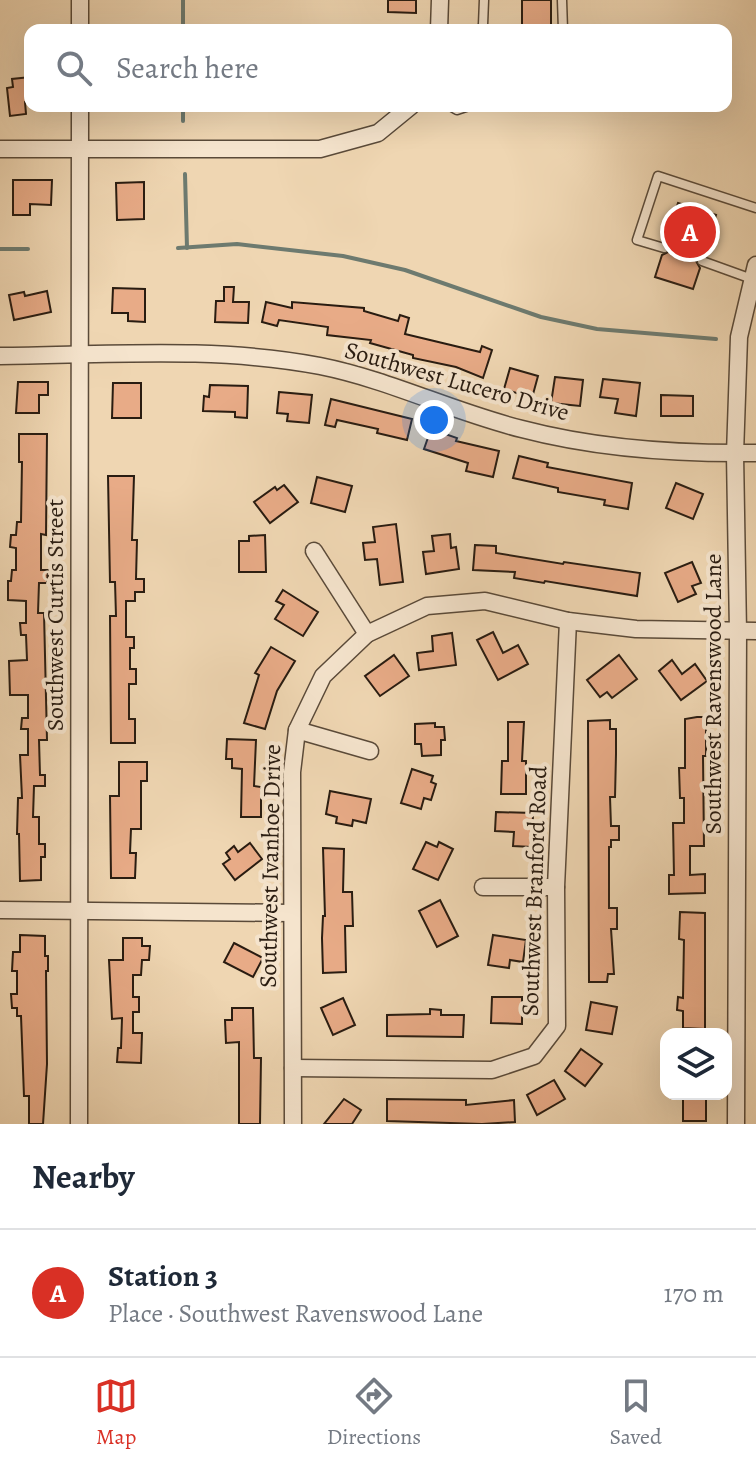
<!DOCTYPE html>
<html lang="en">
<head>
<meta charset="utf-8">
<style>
  :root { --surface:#fff; --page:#f2f2f3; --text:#1f2937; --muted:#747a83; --line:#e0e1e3; --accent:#d93025 }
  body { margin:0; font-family:Alegreya,serif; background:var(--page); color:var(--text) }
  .controls { position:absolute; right:24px; bottom:24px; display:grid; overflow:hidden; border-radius:16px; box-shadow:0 8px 32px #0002 }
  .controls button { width:72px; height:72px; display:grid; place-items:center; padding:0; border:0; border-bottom:2px solid var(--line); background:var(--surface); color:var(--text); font:40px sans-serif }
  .you { position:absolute; left:434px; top:420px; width:28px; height:28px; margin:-20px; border:6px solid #fff; border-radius:50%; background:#1a73e8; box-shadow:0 0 0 12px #1a73e833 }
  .badge { display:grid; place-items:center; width:52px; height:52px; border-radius:50%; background:var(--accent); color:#fff; font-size:26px; font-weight:700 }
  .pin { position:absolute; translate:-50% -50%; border:4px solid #fff; box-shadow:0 2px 8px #0006 }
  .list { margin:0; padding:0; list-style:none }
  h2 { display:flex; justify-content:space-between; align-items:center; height:104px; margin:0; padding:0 32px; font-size:34px }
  h2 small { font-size:26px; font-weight:400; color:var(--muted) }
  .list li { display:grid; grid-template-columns:52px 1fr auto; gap:24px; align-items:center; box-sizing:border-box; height:128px; padding:0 32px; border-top:2px solid var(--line) }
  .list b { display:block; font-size:30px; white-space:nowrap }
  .list p { margin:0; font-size:26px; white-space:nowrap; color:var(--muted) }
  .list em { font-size:26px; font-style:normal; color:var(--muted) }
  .icon { flex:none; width:44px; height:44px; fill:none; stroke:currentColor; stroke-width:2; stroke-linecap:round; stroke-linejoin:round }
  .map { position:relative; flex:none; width:756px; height:1124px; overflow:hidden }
  .search { position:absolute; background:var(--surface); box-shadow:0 8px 32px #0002; left:24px; right:24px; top:24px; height:88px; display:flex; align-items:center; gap:20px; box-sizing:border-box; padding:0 28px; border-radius:16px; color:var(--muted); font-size:30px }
  .sheet { height:232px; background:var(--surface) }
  nav { display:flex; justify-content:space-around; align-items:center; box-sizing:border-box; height:112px; border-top:2px solid var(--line); background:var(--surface); font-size:22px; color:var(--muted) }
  nav a { display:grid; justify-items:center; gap:4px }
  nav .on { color:var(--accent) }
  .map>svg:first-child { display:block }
</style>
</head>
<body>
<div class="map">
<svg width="756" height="1124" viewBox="0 0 756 1124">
  <rect width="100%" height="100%" fill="#efd6b2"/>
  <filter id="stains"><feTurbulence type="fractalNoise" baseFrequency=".0025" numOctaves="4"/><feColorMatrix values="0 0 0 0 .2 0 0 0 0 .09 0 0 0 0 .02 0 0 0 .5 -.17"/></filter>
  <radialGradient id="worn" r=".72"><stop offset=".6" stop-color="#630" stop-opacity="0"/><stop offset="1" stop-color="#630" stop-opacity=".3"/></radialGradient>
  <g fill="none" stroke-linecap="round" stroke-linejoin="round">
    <g stroke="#6d7a6f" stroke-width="4">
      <polyline points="183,0 183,30"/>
      <polyline points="183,106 183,121"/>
      <polyline points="185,174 187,248"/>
      <polyline points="178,248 237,244 343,256 405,270 541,317 597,329 716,339"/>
      <polyline points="0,249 28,249"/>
    </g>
  </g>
  <g fill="#e8ab87" stroke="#291c11" stroke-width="2">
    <polygon points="388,0 416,0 416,13 388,12"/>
    <rect x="522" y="0" width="29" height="30"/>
    <polygon points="30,77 30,101 25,102 26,114 10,116 7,88 13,87 12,79"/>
    <polygon points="13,180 52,180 51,205 30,204 30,215 13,215"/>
    <polygon points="144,182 144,219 117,220 116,183"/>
    <polygon points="678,203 716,215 704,254 698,255 695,259 700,268 693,289 655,277 662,255 670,251 671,246 666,241"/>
    <polygon points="224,287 234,287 233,302 249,302 248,323 215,322 216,301 224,301"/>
    <polygon points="113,288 145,289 145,322 128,321 128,313 112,313"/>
    <polygon points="47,291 51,312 14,320 9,295 24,292 25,296"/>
    <polygon points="266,302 292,308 292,302 364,308 364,311 398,321 400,315 409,318 405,334 480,352 482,346 492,350 483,378 456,367 413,358 413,355 370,343 371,340 327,335 328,327 279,320 277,326 262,322"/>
    <polygon points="510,368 538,376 532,398 504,389"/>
    <polygon points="555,377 583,380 580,406 551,403"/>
    <polygon points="603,379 640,383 636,416 615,413 618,399 600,397"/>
    <polygon points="18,382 48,382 48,395 39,395 39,413 16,413"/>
    <polygon points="113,383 141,383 141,418 112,418"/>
    <polygon points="210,385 248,386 247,418 235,417 235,412 203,411 204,396 209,397"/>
    <polygon points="279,392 312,395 309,423 287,421 288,414 277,413"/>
    <polygon points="661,395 693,396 693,416 661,416"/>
    <polygon points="331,399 412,419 407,440 377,433 378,429 337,420 335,427 325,425"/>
    <polygon points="431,429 457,438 456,441 499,451 493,477 466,471 468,463 424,449"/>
    <polygon points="19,434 47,434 46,535 41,534 41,570 48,570 47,583 39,583 38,613 44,613 47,740 39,740 40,775 45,775 45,786 34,786 33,817 39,817 39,844 45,844 45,857 41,857 41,880 20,881 19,834 17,834 18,798 22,798 20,755 28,755 28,729 21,729 22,718 28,718 28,695 10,695 9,661 27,660 26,635 21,635 20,623 26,623 26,601 8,600 8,581 11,581 12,570 16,570 16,548 10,547 11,535 16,535 17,522 21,522 22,462 19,462"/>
    <polygon points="519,456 548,463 547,467 632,483 628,509 604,505 605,500 558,492 558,488 513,478"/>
    <polygon points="108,476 134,476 132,540 137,540 136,579 144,579 144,592 135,592 135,601 126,601 126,637 134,637 134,648 130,648 130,669 136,669 136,684 129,684 129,719 135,719 135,743 111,743 110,616 116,616 115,582 110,582"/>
    <polygon points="317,477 352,486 345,512 311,503"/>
    <polygon points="676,483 703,494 693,519 666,508"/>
    <polygon points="284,485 298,502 270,523 254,502 275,487 277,490"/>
    <polygon points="396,524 403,582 380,585 377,559 365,560 363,543 375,542 373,527"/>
    <polygon points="450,534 451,548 456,547 459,569 426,574 423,552 434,551 432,536"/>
    <polygon points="265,535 266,572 239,572 239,541 249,541 249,536"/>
    <polygon points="475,545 496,546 496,553 563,564 564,562 640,573 637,596 545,581 544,583 514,578 515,572 473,570"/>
    <polygon points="692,562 701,583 692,586 696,594 678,602 665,573"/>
    <polygon points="283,590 318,612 303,636 275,619 284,605 276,601"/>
    <polygon points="493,632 503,653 518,645 528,664 498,680 477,640"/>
    <polygon points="452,633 456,665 419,670 417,653 433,651 432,636"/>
    <polygon points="271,647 295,661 277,691 265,729 244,723 259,675 255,673"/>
    <polygon points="394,655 409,676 380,696 365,676"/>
    <polygon points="619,655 637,679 612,698 607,692 600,697 587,680"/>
    <polygon points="672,660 682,674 695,664 707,681 681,700 659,671"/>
    <polygon points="697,717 706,717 706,756 703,756 704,846 690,846 690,875 705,874 705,893 669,894 669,875 674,875 673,823 684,823 684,798 680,798 679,768 685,768 685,719"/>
    <polygon points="610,720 610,729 616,729 616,754 615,797 610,797 611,826 619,826 619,840 611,840 611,847 609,847 609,908 617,908 617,929 611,929 614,974 608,974 607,982 589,982 588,721"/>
    <polygon points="508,722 524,722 522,761 526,761 526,794 501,794 502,761 508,761"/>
    <polygon points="435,723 435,727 444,727 445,740 441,740 441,755 422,756 421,744 415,744 415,724"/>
    <polygon points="227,739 256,740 254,786 261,787 261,817 241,817 242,769 232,768 232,759 226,759"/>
    <polygon points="119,762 147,762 147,781 141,781 141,829 131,829 130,853 136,853 135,878 111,878 110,796 119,796"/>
    <polygon points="412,769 433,776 431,782 436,784 431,800 424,798 421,809 401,803"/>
    <polygon points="330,791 371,799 366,823 353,820 352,826 336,823 337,817 326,814"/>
    <polygon points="496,812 533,813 532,847 513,846 514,832 495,831"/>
    <polygon points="426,842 437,847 439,842 453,849 438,880 413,869"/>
    <polygon points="250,843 262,859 235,880 223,864 230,859 226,853 234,846 238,852"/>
    <polygon points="323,848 344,849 343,892 352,892 353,926 345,926 346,972 323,973 322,938 323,916 325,916"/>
    <polygon points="440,900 458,936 437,947 419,911"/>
    <polygon points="680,912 705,913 705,1029 683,1028 683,1011 677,1010 678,997 683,998 684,940 679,939"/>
    <polygon points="20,935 45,936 45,956 48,956 48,971 46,971 47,1064 43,1124 29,1124 29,1096 24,1096 21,1016 17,1016 17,1008 12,1008 11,994 17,994 17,971 12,971 13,952 20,952"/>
    <polygon points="493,935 526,940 523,962 510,960 509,968 488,965"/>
    <polygon points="123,938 142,938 142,946 150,946 149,960 142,960 141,975 133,975 133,997 139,997 139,1012 133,1012 133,1033 142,1033 141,1063 117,1062 118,1048 121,1048 122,1018 112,1019 109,960 123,960"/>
    <polygon points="234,943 263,958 253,977 224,962"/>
    <polygon points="492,997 522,997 522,1024 491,1023"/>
    <polygon points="343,998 355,1025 333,1035 321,1008"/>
    <polygon points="591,1002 617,1007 612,1034 586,1030"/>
    <polygon points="232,1008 253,1008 254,1058 261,1058 260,1124 239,1124 239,1042 226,1043 225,1020 232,1020"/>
    <polygon points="430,1009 441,1010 441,1015 464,1015 463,1037 387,1036 387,1015 430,1014"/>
    <polygon points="581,1049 602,1064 585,1086 565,1071"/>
    <polygon points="554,1080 565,1099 537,1115 527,1095"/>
    <rect x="683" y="1094" width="23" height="27"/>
    <polygon points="344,1099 361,1110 352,1124 324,1124"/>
    <polygon points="387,1099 466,1100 466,1105 514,1100 515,1122 482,1124 387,1121"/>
  </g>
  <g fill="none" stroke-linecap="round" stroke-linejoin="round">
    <defs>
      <g id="service">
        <polyline points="562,0 563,30"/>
        <polyline points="326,30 412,30"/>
        <polyline points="480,30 483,25 484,0"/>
        <polyline points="450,106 457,110 469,106"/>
        <polyline points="664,248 637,240 658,176 756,208"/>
        <polyline points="702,261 752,279"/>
      </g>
      <g id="minor">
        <polyline points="80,30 80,0"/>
        <polyline points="439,30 440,0"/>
        <polyline points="0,149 320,149 378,133 411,106"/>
        <path d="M 0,356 C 105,355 217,346 320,366 C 390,380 453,412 522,429 C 598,449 678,454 756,453"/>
        <polyline points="314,551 367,634"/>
        <polyline points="297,730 370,751"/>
        <polyline points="483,887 556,887"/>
        <polyline points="0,910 291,913"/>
        <polyline points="293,1068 492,1070 534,1056 557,1026 556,887 568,621"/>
        <polyline points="79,1124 80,106"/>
        <polyline points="293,1124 292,772 297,730 323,676 367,634 427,606 485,601 568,621 636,629 756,631"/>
        <polyline points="736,1124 738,632 735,454 739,337 756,265"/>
      </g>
    </defs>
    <use href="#service" stroke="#5a4a39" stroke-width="11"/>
    <use href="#minor" stroke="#5a4a39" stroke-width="19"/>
    <use href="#service" stroke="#f5e4cd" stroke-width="8"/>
    <use href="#minor" stroke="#f5e4cd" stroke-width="16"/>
  </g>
  <g text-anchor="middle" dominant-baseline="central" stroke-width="8" stroke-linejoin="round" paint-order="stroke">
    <g font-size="24" fill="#291c11" stroke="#f5e4cd">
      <text transform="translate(457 381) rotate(16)">Southwest Lucero Drive</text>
      <text transform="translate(55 615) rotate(-90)">Southwest Curtis Street</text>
      <text transform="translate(713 694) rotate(-90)">Southwest Ravenswood Lane</text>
      <text transform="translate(270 866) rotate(-89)">Southwest Ivanhoe Drive</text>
      <text transform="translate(534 891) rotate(-88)">Southwest Branford Road</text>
    </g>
  </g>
  <rect width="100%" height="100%" filter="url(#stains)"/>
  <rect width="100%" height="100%" fill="url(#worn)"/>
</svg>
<div class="controls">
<button><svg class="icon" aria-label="layers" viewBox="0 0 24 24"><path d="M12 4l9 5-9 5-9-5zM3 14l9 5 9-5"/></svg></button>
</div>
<div class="you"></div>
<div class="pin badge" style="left:690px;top:232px">A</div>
<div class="search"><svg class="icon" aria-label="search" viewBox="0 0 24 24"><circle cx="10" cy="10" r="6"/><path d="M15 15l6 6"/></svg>Search here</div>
</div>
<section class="sheet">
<h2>Nearby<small></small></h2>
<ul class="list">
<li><span class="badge">A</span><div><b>Station 3</b><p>Place · Southwest Ravenswood Lane</p></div><em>170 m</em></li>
</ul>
</section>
<nav>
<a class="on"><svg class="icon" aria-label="map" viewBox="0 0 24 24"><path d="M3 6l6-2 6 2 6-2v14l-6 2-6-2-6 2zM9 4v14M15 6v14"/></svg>Map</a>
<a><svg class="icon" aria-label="directions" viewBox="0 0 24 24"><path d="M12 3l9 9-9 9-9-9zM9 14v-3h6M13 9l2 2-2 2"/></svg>Directions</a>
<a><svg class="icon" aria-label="saved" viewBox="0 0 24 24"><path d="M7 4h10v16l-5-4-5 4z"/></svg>Saved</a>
</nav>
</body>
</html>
